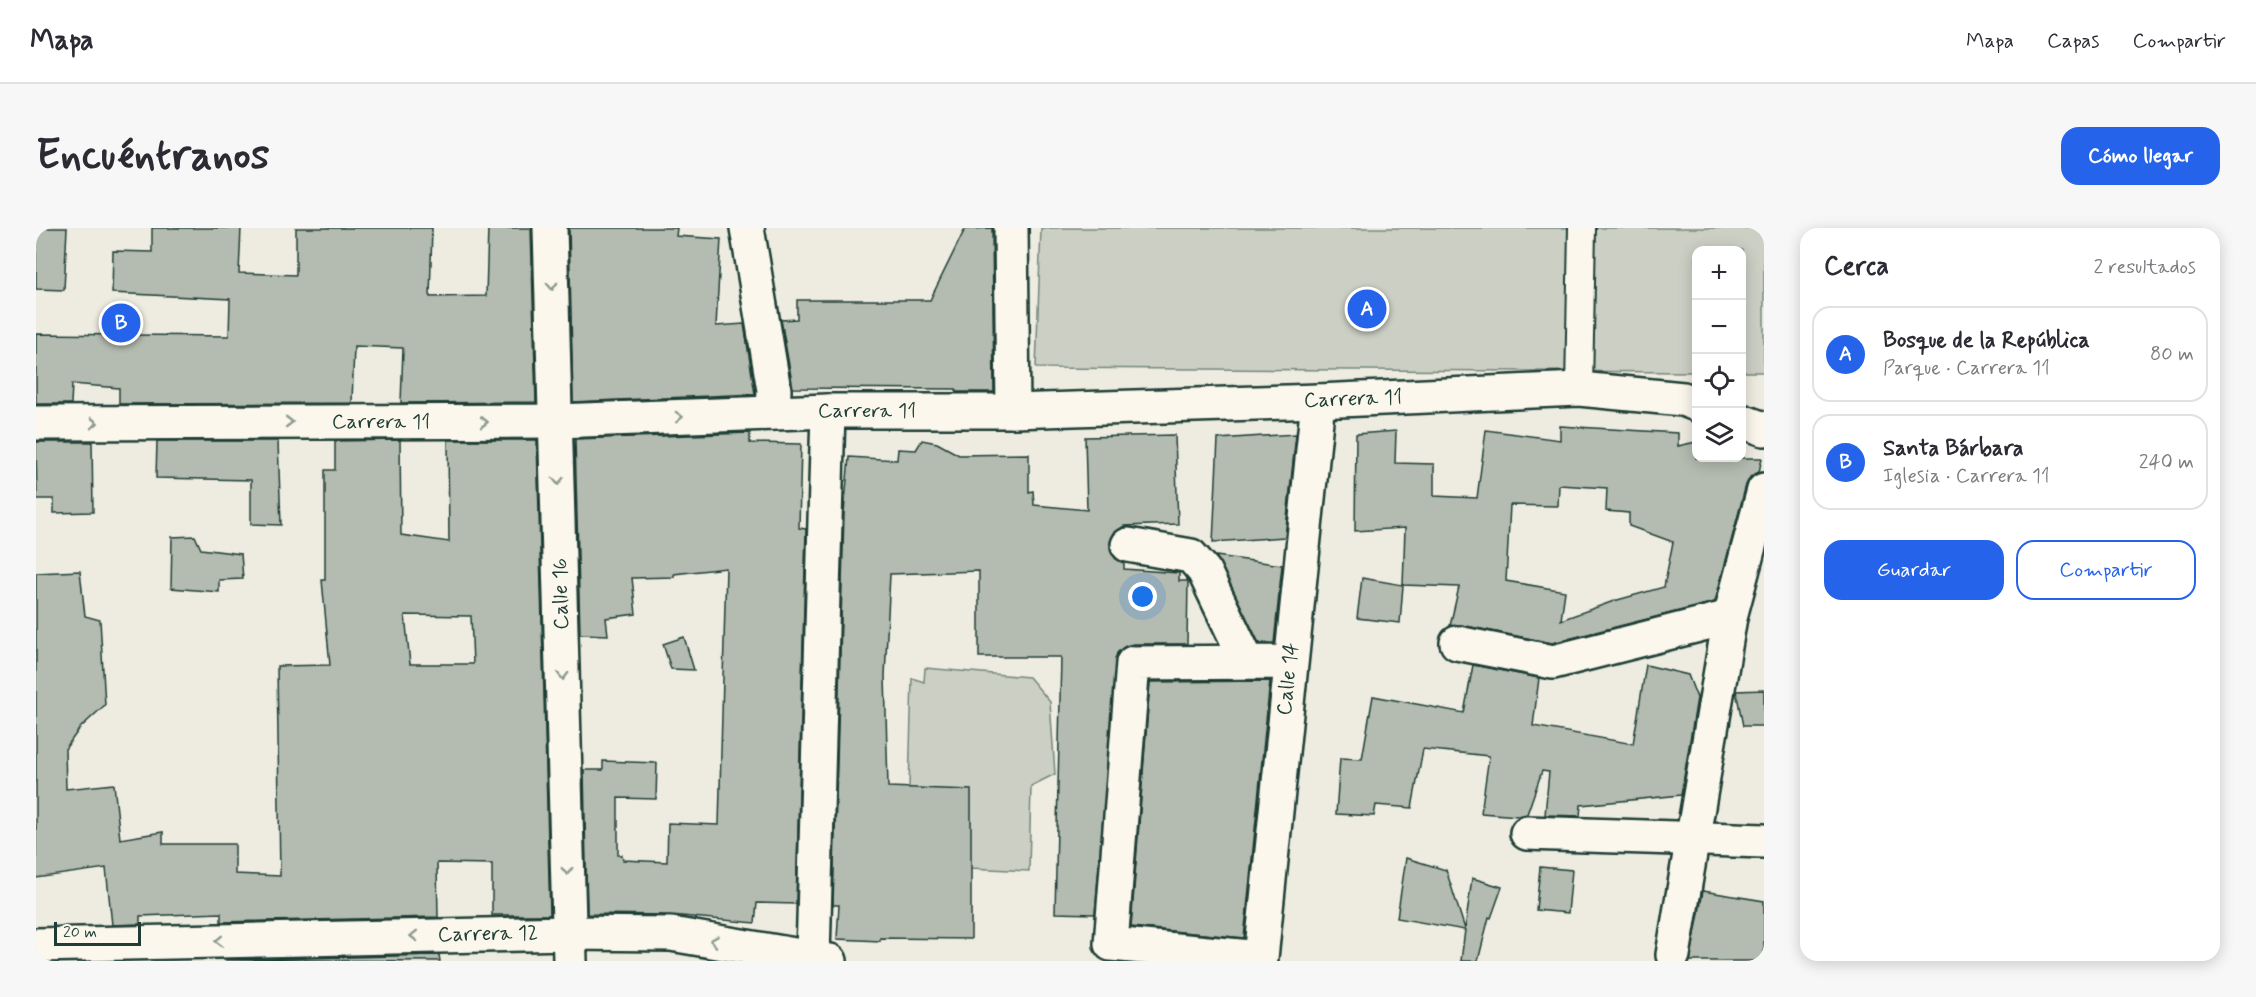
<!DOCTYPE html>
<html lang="es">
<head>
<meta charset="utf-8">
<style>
  :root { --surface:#fff; --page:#f7f7f7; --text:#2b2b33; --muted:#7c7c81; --line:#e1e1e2; --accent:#2563eb }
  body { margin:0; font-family:Mynerve,sans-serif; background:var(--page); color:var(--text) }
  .controls { position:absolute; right:18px; top:18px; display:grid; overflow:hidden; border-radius:12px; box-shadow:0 3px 15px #0003 }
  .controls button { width:54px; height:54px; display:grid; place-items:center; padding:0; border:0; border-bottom:2px solid var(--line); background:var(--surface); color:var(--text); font:30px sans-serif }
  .scale { position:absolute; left:18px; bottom:15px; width:87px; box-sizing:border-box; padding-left:6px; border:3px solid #1f3d34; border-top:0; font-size:16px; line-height:21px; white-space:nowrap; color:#1f3d34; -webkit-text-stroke:4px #fbf7ec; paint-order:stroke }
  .you { position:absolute; left:1107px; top:369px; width:21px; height:21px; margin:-15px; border:4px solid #fff; border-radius:50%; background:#1a73e8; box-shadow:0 0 0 9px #1a73e833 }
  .badge { display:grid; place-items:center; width:39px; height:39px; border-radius:50%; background:var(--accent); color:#fff; font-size:20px; font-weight:700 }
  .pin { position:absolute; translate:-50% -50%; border:3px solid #fff; box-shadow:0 2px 6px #0006 }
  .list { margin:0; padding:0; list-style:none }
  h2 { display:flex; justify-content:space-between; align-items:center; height:78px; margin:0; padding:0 24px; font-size:26px }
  h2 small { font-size:20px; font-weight:400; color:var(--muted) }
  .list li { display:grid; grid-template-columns:39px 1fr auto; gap:18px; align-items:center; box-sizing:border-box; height:96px; margin:0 12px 12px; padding:0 12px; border:2px solid var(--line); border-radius:18px }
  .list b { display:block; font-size:22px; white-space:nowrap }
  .list p { margin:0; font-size:20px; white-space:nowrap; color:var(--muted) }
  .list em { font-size:20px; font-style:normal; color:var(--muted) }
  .actions { display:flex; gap:12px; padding:18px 24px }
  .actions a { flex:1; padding:14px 0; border:2px solid var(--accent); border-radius:18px; text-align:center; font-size:21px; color:var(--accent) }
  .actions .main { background:var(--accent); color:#fff }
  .icon { flex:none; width:33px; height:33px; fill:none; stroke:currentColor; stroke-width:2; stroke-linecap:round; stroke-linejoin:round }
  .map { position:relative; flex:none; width:1728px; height:733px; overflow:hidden; border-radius:18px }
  header { display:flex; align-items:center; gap:36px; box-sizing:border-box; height:84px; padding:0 30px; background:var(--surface); border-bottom:2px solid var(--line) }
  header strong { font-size:28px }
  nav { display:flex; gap:33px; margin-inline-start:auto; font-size:21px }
  .intro { display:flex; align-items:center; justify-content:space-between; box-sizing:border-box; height:144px; padding:0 36px }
  h1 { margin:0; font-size:42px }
  .button { padding:15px 27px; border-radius:18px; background:var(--accent); color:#fff; font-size:21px; font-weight:700 }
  main { display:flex; gap:36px; padding:0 36px }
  aside { flex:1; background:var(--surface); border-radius:18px; box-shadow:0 3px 15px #0003 }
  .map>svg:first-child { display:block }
</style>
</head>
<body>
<header>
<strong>Mapa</strong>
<nav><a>Mapa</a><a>Capas</a><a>Compartir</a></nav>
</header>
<div class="intro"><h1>Encuéntranos</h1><a class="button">Cómo llegar</a></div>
<main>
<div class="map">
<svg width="1728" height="733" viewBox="0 0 1728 733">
  <rect width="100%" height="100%" fill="#eeece1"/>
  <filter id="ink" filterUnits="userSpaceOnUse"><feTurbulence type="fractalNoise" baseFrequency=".0167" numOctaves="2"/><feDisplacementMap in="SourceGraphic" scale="12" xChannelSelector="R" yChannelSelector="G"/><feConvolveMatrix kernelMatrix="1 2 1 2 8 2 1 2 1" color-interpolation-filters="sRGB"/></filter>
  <g filter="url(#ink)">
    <g fill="#cbcfc4" stroke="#75867c" stroke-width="1.5">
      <polygon points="1005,0 1728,0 1728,144 1706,144 1706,22 1660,22 1660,144 1000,140"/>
      <polygon points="889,440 993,449 1014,474 1019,546 995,558 993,643 933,640 873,560 876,450 888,454"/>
    </g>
    <g fill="#b4bbb0" stroke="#1f3d34" stroke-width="1.5" fill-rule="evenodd">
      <polygon points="0,0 31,0 28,62 0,61"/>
      <polygon points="116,0 205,0 203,45 260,47 260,0 396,0 394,69 450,68 452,0 495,0 500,174 365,175 367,120 318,118 316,175 83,176 83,160 36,156 35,176 0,176 0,106 193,108 194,71 76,65 77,23 116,24"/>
      <polygon points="533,0 641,0 640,8 685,11 680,98 708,96 719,166 537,174"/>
      <polygon points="956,0 958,164 920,164 920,161 757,160 745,92 761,91 761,72 894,72 929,1"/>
      <path d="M 1524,198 L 1642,205 L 1642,218 L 1660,214 L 1660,230 L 1726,230 L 1723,244 L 1714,249 L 1710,257 L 1679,374 L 1516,415 L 1425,397 L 1414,398 L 1423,359 L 1367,357 L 1369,300 L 1319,303 L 1320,206 L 1360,203 L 1359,235 L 1398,236 L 1398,268 L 1441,270 L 1450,202 L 1524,212 ZM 1523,257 L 1571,260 L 1570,283 L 1593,285 L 1593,298 L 1637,314 L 1628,359 L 1578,373 L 1525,392 L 1529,363 L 1470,353 L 1474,277 L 1522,278 Z"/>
      <polygon points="714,205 714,215 765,216 763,300 770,301 760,676 721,675 719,695 635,687 551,686 548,542 567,542 567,533 621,535 620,571 582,570 582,627 586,627 587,632 631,634 632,595 683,597 690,340 638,346 638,349 596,350 600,386 570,390 572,407 544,406 539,211"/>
      <polygon points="1260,206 1249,309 1177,314 1182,211"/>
      <polygon points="1139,207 1142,296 1088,298 1078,305 1074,314 1075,324 1080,331 1088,335 1088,341 1143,345 1143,353 1152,353 1151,416 1097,416 1088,419 1081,425 1059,686 1019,685 1025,429 943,429 943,343 854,346 849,448 852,559 935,562 935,711 844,710 844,713 801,711 803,677 797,677 808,285 813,229 861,232 862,221 880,222 886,212 901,215 923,227 993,226 993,264 997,263 998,277 1051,282 1049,209"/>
      <path d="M 364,212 L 365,307 L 413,314 L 412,212 L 501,212 L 514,687 L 456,687 L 456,636 L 401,635 L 402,689 L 185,694 L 185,685 L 104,688 L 104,696 L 76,697 L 70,640 L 0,650 L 0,345 L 44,343 L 49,388 L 64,392 L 69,477 L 44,500 L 29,521 L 30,561 L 78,556 L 84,611 L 127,604 L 127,616 L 199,616 L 199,646 L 244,648 L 241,438 L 294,437 L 286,352 L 289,352 L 289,242 L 299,242 L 299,213 ZM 369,387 L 435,388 L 437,436 L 374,436 Z"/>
      <polygon points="121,213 242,213 245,297 215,296 215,252 120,250"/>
      <polygon points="0,214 56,214 57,284 18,285 18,271 1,271"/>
      <polygon points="159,308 165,321 205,326 207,351 183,352 183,364 135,360 136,309"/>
      <polygon points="1180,328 1246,337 1238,415 1223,415"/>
      <polygon points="1326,350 1367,357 1364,395 1321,390"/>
      <polygon points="648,409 658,442 635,441 627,416"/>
      <polygon points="1437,437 1503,450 1497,498 1597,516 1610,437 1652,447 1661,470 1645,567 1545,577 1544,588 1509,587 1513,544 1506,543 1491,586 1482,588 1445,585 1453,528 1387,521 1376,580 1340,577 1338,588 1300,586 1304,530 1326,531 1337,468 1428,485"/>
      <polygon points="1234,453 1208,710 1095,699 1114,454"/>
      <polygon points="1728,462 1728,498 1707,498 1700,463"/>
      <polygon points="1370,630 1410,642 1429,701 1436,650 1466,659 1455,690 1453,689 1442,733 1425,733 1429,702 1361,690"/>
      <polygon points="1504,639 1536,642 1532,685 1500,682"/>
      <polygon points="1667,663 1728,673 1728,733 1654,733"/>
      <polygon points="403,727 404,733 187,732"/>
    </g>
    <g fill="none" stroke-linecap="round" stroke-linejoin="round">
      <defs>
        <polyline id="pedestrian" points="1543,161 1546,0"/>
        <g id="minor">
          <polyline points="514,0 534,733"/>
          <polyline points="711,0 738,162 737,185"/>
          <polyline points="975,0 977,183"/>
          <polyline points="1092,317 1155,328 1168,343 1211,433"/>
          <polyline points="1421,415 1517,434 1694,389"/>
          <polyline points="1253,434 1097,435 1075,716 1225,730 1282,173"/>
          <polyline points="1491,605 1728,613"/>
          <polyline points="0,717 533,705 635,706 794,733"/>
          <polyline points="1637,727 1694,389 1728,262"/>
          <polyline points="777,728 792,183"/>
        </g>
        <g id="secondary">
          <polyline points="1706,193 1728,201"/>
          <polyline points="0,195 521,193 792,183 977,183 1282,173 1543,161 1647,171 1660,176"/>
        </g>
      </defs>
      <use href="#pedestrian" stroke="#1f3d34" stroke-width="30"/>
      <use href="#minor" stroke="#1f3d34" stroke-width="38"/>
      <use href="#secondary" stroke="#1f3d34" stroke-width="38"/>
      <use href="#pedestrian" stroke="#fbf7ec" stroke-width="26"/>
      <use href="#minor" stroke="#fbf7ec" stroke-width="33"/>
      <use href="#secondary" stroke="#fbf7ec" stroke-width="33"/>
    </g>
    <defs><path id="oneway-chevron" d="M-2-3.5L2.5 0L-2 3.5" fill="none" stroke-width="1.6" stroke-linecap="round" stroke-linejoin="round" transform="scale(1.5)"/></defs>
    <g stroke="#8d9a90">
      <use href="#oneway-chevron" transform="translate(516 58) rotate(88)"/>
      <use href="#oneway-chevron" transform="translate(643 189) rotate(-2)"/>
      <use href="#oneway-chevron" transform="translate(253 194)"/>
      <use href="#oneway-chevron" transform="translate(448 194)"/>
      <use href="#oneway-chevron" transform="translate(58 195)"/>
      <use href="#oneway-chevron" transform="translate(522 253) rotate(89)"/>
      <use href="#oneway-chevron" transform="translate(527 448) rotate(89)"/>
      <use href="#oneway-chevron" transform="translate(531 643) rotate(89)"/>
      <use href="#oneway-chevron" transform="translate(378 708) rotate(179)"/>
      <use href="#oneway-chevron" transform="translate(183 713) rotate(179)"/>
      <use href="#oneway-chevron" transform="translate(678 713) rotate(-171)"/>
    </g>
  </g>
  <g text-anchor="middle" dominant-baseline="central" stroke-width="4.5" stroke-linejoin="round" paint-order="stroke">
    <g font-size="21" fill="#1f3d34" stroke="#fbf7ec">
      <text transform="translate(1317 171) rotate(-2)">Carrera 11</text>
      <text x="831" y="183">Carrera 11</text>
      <text x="345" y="194">Carrera 11</text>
      <text transform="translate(525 366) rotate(-91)">Calle 16</text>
      <text transform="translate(1252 451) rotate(-84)">Calle 14</text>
      <text transform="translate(452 706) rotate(-1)">Carrera 12</text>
    </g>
  </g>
</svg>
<div class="controls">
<button>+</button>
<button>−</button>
<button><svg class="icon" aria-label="locate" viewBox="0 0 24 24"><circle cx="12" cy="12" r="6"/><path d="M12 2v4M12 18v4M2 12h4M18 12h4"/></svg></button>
<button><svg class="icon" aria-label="layers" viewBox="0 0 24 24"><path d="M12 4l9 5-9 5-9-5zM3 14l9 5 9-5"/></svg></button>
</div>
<div class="scale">20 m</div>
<div class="you"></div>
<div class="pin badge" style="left:1331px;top:81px">A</div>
<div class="pin badge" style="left:85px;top:95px">B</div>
</div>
<aside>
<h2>Cerca<small>2 resultados</small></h2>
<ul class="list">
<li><span class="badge">A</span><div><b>Bosque de la República</b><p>Parque · Carrera 11</p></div><em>80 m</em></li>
<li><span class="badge">B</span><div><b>Santa Bárbara</b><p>Iglesia · Carrera 11</p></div><em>240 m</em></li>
</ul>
<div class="actions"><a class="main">Guardar</a><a>Compartir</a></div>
</aside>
</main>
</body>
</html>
